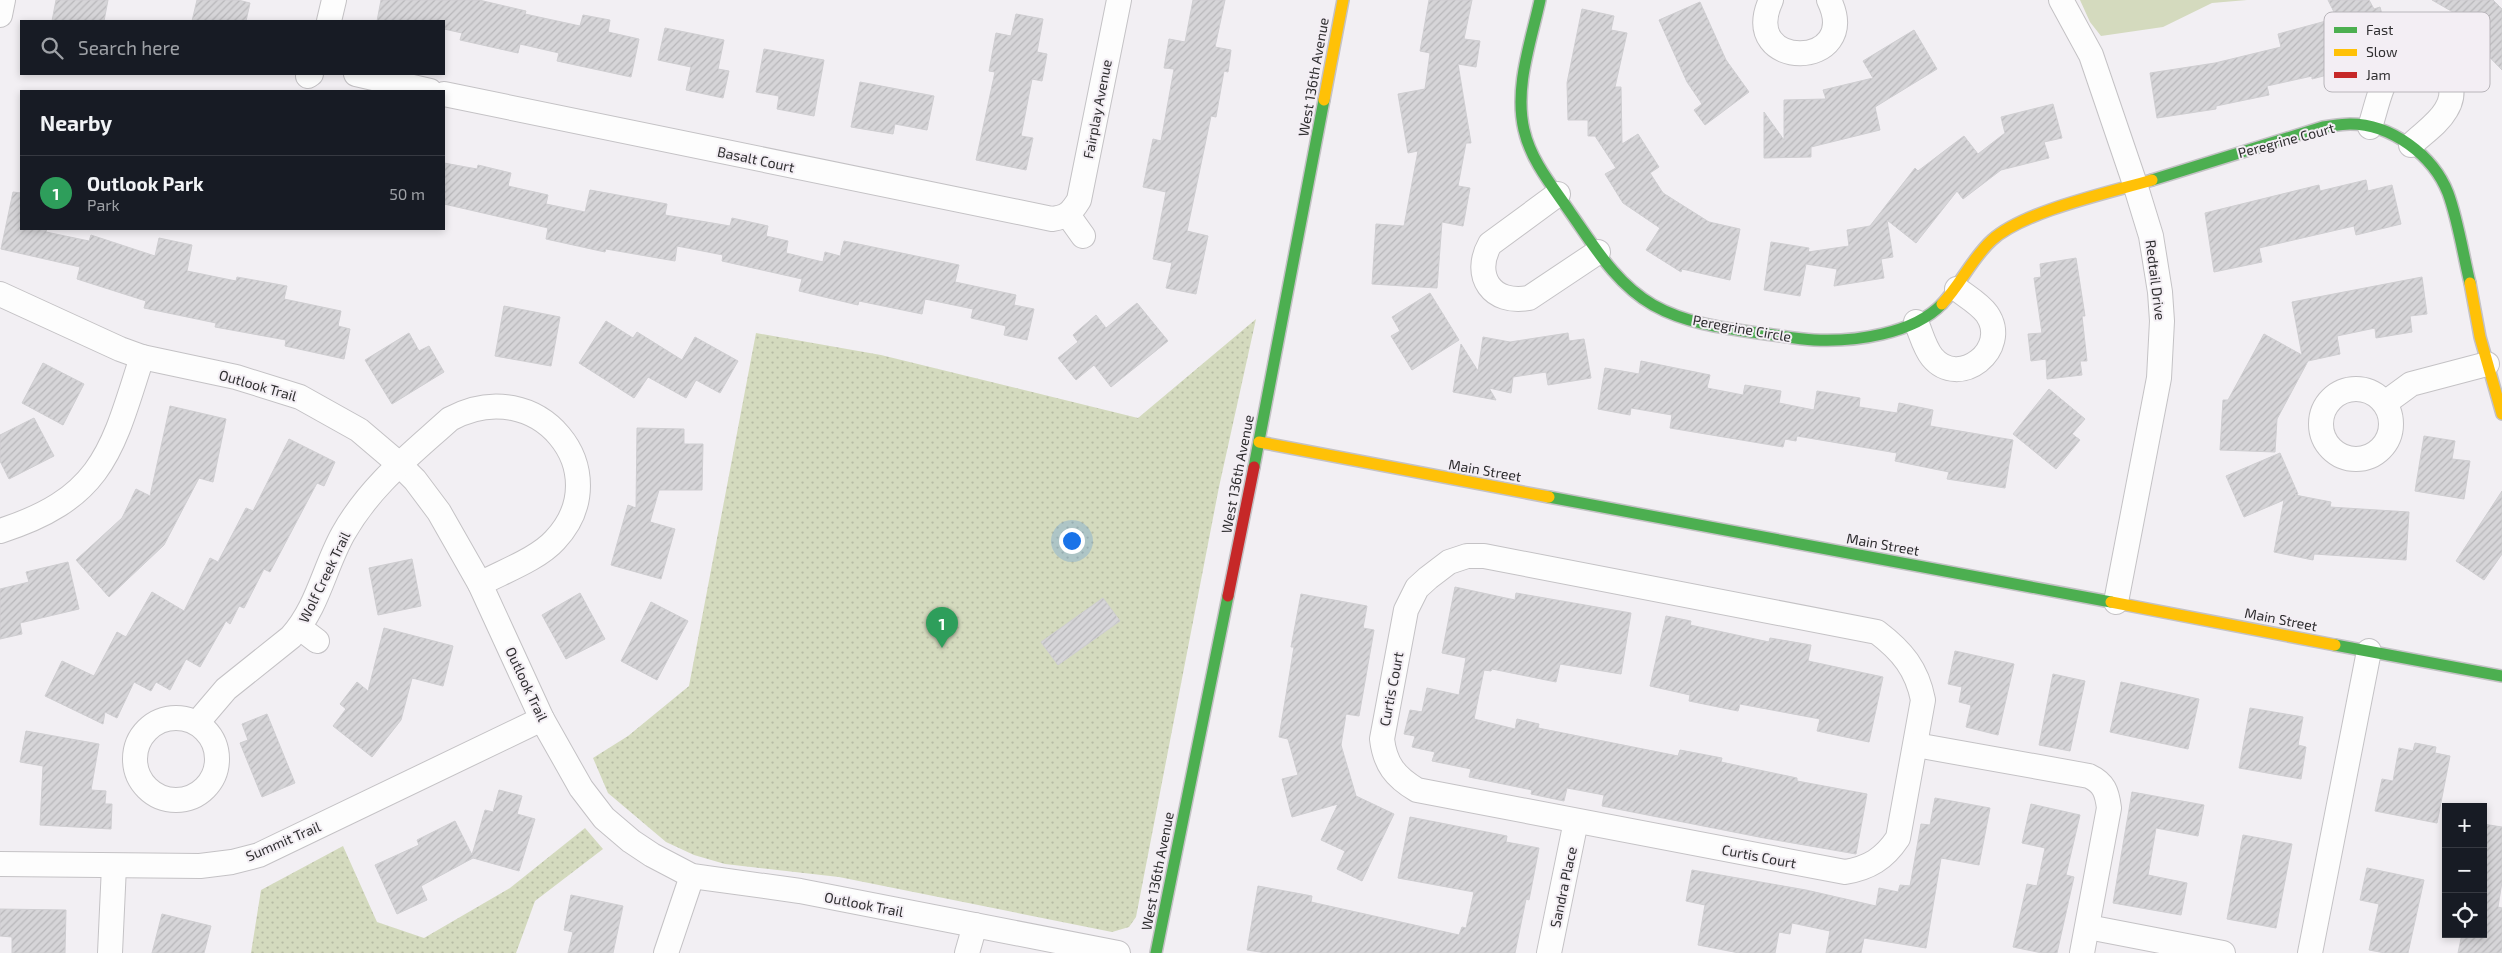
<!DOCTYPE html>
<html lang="en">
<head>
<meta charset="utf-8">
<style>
  :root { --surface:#171b24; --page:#242831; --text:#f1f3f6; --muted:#9ea1a6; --line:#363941; --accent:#747275 }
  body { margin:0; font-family:"Exo 2",sans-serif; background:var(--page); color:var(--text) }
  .controls { position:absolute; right:15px; bottom:15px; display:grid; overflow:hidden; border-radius:0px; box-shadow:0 2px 8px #0003 }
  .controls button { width:45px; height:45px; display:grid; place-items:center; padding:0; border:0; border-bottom:1px solid var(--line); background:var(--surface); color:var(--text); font:25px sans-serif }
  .you { position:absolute; left:1071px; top:540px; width:18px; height:18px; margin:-12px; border:4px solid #fff; border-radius:50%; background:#1a73e8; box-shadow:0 0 0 8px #1a73e833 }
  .badge { display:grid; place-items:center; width:32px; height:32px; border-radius:50%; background:var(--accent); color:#fff; font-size:16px; font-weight:700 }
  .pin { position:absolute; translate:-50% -41px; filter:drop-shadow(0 1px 2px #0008) }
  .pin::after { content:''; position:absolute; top:26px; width:18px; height:15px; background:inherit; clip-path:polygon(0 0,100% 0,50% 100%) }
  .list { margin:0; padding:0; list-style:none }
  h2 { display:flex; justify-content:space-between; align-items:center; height:65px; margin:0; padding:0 20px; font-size:21px }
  h2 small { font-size:16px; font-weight:400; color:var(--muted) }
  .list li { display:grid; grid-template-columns:32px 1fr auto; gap:15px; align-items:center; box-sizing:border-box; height:75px; padding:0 20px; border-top:1px solid var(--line) }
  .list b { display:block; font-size:19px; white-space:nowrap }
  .list p { margin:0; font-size:16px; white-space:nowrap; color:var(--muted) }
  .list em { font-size:16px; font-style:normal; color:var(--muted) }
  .icon { flex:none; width:28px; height:28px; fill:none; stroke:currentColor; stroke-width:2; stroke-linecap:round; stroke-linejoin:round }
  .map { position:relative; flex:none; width:2502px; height:953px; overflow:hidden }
  .search { position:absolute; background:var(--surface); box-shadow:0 2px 8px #0003; left:20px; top:20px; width:425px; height:55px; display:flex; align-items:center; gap:12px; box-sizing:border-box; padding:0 18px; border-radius:0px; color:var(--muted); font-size:19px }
  .panel { position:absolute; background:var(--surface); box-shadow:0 2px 8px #0003; left:20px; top:90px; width:425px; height:140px; border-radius:0px }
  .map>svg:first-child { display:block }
</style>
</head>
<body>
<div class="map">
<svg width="2502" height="953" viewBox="0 0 2502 953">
  <defs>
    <pattern id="park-dots" width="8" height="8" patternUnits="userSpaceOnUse" patternTransform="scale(1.25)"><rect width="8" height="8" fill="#d4dabe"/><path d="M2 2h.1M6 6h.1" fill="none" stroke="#b6bba4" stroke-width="1.8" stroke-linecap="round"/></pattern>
    <pattern id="building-hatch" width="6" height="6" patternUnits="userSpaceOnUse" patternTransform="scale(1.25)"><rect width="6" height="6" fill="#d6d5d8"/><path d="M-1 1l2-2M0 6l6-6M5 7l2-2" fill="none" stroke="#b8b7ba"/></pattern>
  </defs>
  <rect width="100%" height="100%" fill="#f2eff3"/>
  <polygon fill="#d4dabe" points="2080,0 2247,0 2212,3 2163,27 2101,36 2090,22"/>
  <g fill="url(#park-dots)">
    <polygon points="1256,319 1219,487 1136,917 1129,927 1112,932 839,877 725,864 694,855 666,842 608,793 593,758 628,736 689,686 756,333 881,355 1138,418"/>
    <polygon points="585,828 603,849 535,901 516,953 251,953 261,890 343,846 377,922 424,938 510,888"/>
  </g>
  <g fill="url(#building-hatch)" stroke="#cfced1">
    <polygon points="56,0 108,0 104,21 52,21"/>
    <polygon points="197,0 238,0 250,3 246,21 192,21"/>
    <polygon points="381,0 479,0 526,11 525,14 580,26 583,15 610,20 608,32 639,39 631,77 557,61 559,53 520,44 518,53 460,40 462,33 444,29 444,21 377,21"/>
    <polygon points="1193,0 1225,0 1215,47 1231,50 1228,72 1224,71 1216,117 1211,116 1187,231 1208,236 1196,294 1166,288 1172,263 1153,259 1166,192 1143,187 1153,139 1161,141 1174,69 1164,68 1169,39 1185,42"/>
    <polygon points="1429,0 1472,0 1464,39 1480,41 1476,67 1458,64 1471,143 1466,143 1458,186 1470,188 1463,226 1442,222 1437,288 1372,284 1376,224 1404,226 1418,151 1408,153 1398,94 1425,89 1430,53 1420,51"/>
    <polygon points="2328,0 2369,0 2374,9 2380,7 2382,14 2338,38 2346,70 2312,79 2312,76 2267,86 2269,95 2216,106 2216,109 2157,118 2150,73 2215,63 2281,47 2278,34 2337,18"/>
    <polygon points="2432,0 2493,0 2502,9 2502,70 2464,31 2472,23"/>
    <polygon points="1700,2 1726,60 1749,92 1705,125 1694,110 1702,104 1687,82 1659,20"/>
    <polygon points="1582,9 1614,16 1611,30 1627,33 1615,87 1621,87 1622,144 1638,134 1659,167 1650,173 1663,193 1709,222 1740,229 1730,280 1682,269 1681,272 1646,250 1660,228 1623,203 1605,174 1616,168 1595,136 1588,136 1588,120 1568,120 1567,83"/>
    <polygon points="1016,14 1043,19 1037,52 1047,54 1042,81 1032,79 1021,136 1033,138 1026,170 976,160 995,72 989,71 996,33 1011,36"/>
    <polygon points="665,28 724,40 718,69 729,71 723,98 686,90 691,67 658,60"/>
    <polygon points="1914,30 1937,69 1875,107 1880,130 1811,147 1811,157 1764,158 1764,112 1784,140 1784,100 1826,99 1823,90 1873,78 1863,61"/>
    <polygon points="764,49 824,60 814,116 777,109 779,96 756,92"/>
    <polygon points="860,82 934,96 927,130 895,124 893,134 851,127"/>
    <polygon points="2053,104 2062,138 2044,142 2049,158 2001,170 1963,199 1957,191 1916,243 1887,220 1893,257 1881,259 1884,278 1834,286 1837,269 1806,264 1800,296 1764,290 1771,242 1809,248 1808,252 1849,246 1847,230 1870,226 1915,168 1918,171 1964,136 1978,154 2005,133 2001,117"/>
    <polygon points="444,163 477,169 478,165 511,173 508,186 548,195 546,204 585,212 590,190 667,204 665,215 730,226 732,218 768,226 766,236 788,241 786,253 823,262 825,252 840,256 844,241 959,265 955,282 1016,295 1014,305 1034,309 1027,340 1004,335 1006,326 971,318 973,309 925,299 922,314 859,301 858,305 799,291 802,279 722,261 723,255 677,246 675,261 606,249 605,252 546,239 548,228 444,204"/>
    <polygon points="2366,180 2368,191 2392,185 2401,224 2356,235 2354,226 2259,248 2262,262 2214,272 2205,213 2319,185 2320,191"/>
    <polygon points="13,192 21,193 21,229 47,229 46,232 89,241 91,235 155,256 159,238 192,245 187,271 236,281 237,277 287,286 284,299 341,311 338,326 350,329 344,359 285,346 286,340 215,327 216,323 144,308 146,301 77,279 80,267 1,249"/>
    <polygon points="2076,258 2085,316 2082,316 2087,361 2080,361 2082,375 2047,379 2046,359 2031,361 2028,334 2042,333 2034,278 2041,277 2040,264"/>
    <polygon points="2422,277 2427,314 2410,316 2412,332 2376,338 2375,328 2337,336 2340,354 2308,361 2277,419 2275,452 2220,450 2223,400 2228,400 2264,334 2302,355 2292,302"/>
    <polygon points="1430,293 1459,340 1412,370 1391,336 1400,331 1392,317"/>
    <polygon points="1137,303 1168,341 1111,387 1094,365 1076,380 1058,358 1078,342 1073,335 1096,315 1106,328"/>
    <polygon points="504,306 560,317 551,366 495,356"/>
    <polygon points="606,321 633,338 637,332 682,360 695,337 738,361 720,393 696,380 686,398 648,377 634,398 579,363"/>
    <polygon points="409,333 419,351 429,346 444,372 392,404 365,360"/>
    <polygon points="1568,333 1569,341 1584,339 1591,378 1548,385 1546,372 1513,377 1511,393 1489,388 1496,400 1453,392 1461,344 1478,371 1483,337 1510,342"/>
    <polygon points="1641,361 1710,375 1707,388 1743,395 1745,385 1781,391 1779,403 1814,410 1817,391 1860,398 1859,407 1897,413 1899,403 1933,410 1930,426 2013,440 2005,488 1947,479 1949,472 1895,461 1897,453 1797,436 1796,441 1785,439 1783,447 1670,428 1672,415 1631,408 1630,415 1598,409 1605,368 1639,374"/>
    <polygon points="43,363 84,384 63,425 22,403"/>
    <polygon points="2049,389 2085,419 2072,434 2080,440 2056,469 2013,434"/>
    <polygon points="170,406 226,419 213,482 199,478 164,545 109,597 76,560 122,518 136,489 150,496"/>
    <polygon points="34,418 54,456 9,479 0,461 0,435"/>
    <polygon points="637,428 684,429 684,444 703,444 702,490 659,490 650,522 675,529 661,579 611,565 628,505 636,508"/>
    <polygon points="2424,436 2455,441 2452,459 2470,461 2464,499 2415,491"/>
    <polygon points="289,439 335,462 324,486 317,483 270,572 264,569 244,608 239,606 230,624 226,621 200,667 186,659 170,690 156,682 151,691 134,682 117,718 105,712 103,724 45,696 62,661 94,676 117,632 126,637 152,592 184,611 210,558 218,562 246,508 253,511"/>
    <polygon points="2280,453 2298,494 2295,495 2331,502 2330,507 2409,512 2406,560 2314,554 2313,560 2274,552 2284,500 2244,517 2226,476"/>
    <polygon points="2502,491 2502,554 2484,580 2456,561"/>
    <polygon points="412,559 421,606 378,615 369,568"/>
    <polygon points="68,562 79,609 20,623 22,634 0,639 0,589 29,582 26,572"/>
    <polygon points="1455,587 1515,600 1516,593 1631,613 1621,674 1560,664 1556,682 1492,669 1491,671 1484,670 1474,719 1515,729 1517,719 1539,724 1538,728 1678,756 1680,750 1722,758 1721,762 1797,778 1797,781 1867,794 1856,854 1764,838 1602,806 1604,795 1567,788 1564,801 1531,794 1532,790 1469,777 1471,769 1432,761 1435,752 1412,747 1415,736 1404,734 1410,710 1422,712 1427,688 1459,695 1466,658 1442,653"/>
    <polygon points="580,593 605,639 566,659 542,615"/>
    <polygon points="1301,594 1367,606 1363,628 1374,630 1359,716 1346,714 1341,745 1356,796 1394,814 1362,881 1337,869 1345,851 1321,840 1338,804 1292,817 1282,779 1298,775 1288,739 1279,737 1294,647 1291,647"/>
    <polygon points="1103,598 1120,621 1058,665 1041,642"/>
    <polygon points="651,602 688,621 657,680 621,661"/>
    <polygon points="1666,616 1691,621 1690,625 1769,642 1770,638 1811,645 1808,661 1883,677 1869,742 1817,731 1820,719 1740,704 1738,711 1689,701 1690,695 1650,686"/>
    <polygon points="384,628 453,646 443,686 412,678 401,720 372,757 333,726 346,709 340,704 357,682 368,691"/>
    <polygon points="1955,651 2014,664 1998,735 1966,727 1971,705 1959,702 1962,687 1948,684"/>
    <polygon points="2053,674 2085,681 2070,751 2039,745"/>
    <polygon points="2121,682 2199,699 2188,749 2110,732"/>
    <polygon points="2250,708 2303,717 2298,745 2306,747 2301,779 2239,768"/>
    <polygon points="267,714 295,783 262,797 240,743 248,740 242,724"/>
    <polygon points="26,731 99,744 91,790 106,791 105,804 112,804 111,829 40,825 43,766 20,762"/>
    <polygon points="2415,743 2436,747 2435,753 2450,756 2437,823 2375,811 2382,779 2393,781 2399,748 2413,751"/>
    <polygon points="499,790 522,796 517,814 535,819 519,871 473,858 421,886 427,900 397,914 375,865 419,845 417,840 455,821 472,855 485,810 493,812"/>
    <polygon points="2132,792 2204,805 2198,836 2156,828 2148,875 2187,883 2181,915 2113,903"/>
    <polygon points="1935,798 1990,808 1979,865 1941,858 1926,948 1864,938 1861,953 1826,953 1830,931 1792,923 1790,934 1779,932 1775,953 1739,953 1698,945 1705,905 1686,901 1692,870 1806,890 1876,906 1879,888 1898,892 1900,885 1910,886 1921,824 1930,825"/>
    <polygon points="2031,804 2080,815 2066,875 2074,877 2057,953 2042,953 2013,947 2027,884 2037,886 2045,848 2022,843"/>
    <polygon points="1410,817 1507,836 1506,842 1539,848 1529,900 1526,899 1515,953 1266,953 1247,950 1258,886 1312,896 1311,902 1459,935 1462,927 1466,928 1474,892 1398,878"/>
    <polygon points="2483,824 2502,827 2502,882 2498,907 2502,908 2502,953 2458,953 2462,934 2483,934"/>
    <polygon points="2243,835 2292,844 2276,928 2227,919"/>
    <polygon points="2367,868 2424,880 2408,953 2385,953 2369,950 2379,904 2360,900"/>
    <polygon points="571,895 623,906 613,953 568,953 573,932 564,930"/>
    <polygon points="0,909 66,910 65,953 12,953 12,937 0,936"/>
    <polygon points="162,914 211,926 204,953 152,953"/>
  </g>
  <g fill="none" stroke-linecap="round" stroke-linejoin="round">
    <defs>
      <g id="street">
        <path d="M 1771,0 C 1738,72 1863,70 1829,0"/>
        <polyline points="2061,0 2091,55 2135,184 2151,236 2160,292 2162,321 2159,378 2116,602"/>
        <polyline points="0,15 3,0"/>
        <polyline points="329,21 334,0"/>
        <polyline points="356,74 430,91"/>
        <polyline points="308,76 311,74"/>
        <path d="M 444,94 L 1052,219 C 1067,217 1071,213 1079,200 L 1119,0"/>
        <path d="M 2370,127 C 2376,109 2380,85 2392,70 C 2419,38 2468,75 2446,110 C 2438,124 2422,134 2411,145"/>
        <path d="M 1558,194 L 1490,244 C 1472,276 1492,305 1529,298 L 1598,252"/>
        <polyline points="1068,215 1083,236"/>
        <polyline points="0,294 120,349 142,357 236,377 300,397 359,430 399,464 415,480 439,512 480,584 542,719 581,788 604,818 631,841 652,855 692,876 800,891 1118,953"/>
        <path d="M 1916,322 C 1921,333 1924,347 1932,357 C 1959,390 2011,349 1987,314 C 1980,304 1966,296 1957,289"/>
        <circle cx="2356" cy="424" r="35"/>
        <polyline points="2385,403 2411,384 2487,364"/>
        <path d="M 0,531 C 103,498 112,451 142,357"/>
        <path d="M 1467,556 L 1484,556 L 1877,632 C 1902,651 1917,669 1923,700 L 1898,838 C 1884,859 1869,868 1845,872 L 1417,790 C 1395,777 1385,764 1382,739 L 1406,610 L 1417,588 L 1428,578 L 1449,562 Z"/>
        <polyline points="300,628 317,641"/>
        <circle cx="176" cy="759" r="41"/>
        <path d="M 197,723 L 226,689 L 291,637 C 318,607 324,568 343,534 C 370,486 409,456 450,419 C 538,371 619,472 555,540 C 538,559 502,572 480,584"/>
        <path d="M 1916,745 L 2089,776 C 2104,783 2107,792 2109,808 L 2082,953"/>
        <polyline points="0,864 200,866 232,862 259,855 542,719"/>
        <polyline points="2088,927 2223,953"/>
        <polyline points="110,953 114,866"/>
        <polyline points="666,953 692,876"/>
        <polyline points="967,953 975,925"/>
        <polyline points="1549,953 1576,821"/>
        <polyline points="2310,953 2369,651"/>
      </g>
      <g id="fast">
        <path d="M 1540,0 C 1531,42 1514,87 1524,130 C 1531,161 1553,187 1570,212 C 1594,246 1616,284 1653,305 C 1685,323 1722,328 1758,333 C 1777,335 1796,339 1814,340 C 1855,342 1913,334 1942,304"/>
        <path d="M 2152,180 L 2323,127 C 2332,126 2341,124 2350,124 C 2391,124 2433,155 2448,193 C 2458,220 2463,254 2470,283"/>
        <polyline points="1254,467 1324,100"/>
        <polyline points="1549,497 2111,602"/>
        <polyline points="2335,645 2502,676"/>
        <polyline points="1156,953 1228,596"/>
      </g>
      <g id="slow">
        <polyline points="1324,100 1343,0"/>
        <polyline points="2470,283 2480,337 2502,414"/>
        <path d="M 1942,304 C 1961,284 1972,258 1992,240 C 2024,211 2108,193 2152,180"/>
        <polyline points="1259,442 1549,497"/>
        <polyline points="2111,602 2335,645"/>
      </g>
      <polyline id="jam" points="1228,596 1254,467"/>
    </defs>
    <use href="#street" stroke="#c4c2c5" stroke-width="26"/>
    <use href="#fast" stroke="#c4c2c5" stroke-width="14"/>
    <use href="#slow" stroke="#c4c2c5" stroke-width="14"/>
    <use href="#jam" stroke="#c4c2c5" stroke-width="14"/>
    <use href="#street" stroke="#fdfdfd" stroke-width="24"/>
    <use href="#fast" stroke="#4caf50" stroke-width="11"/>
    <use href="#slow" stroke="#ffc107" stroke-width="11"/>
    <use href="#jam" stroke="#c62828" stroke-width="11"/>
  </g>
  <g text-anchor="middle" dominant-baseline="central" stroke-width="4" stroke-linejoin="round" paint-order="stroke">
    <g font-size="14" fill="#302f31" stroke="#f3eef4">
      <text transform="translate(1313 77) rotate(-80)">West 136th Avenue</text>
      <text transform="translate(1097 109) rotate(-79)">Fairplay Avenue</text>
      <text transform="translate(2286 140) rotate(-15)">Peregrine Court</text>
      <text transform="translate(756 159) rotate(12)">Basalt Court</text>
      <text transform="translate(2156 280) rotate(83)">Redtail Drive</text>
      <text transform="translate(1742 328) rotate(10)">Peregrine Circle</text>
      <text transform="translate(258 385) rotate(16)">Outlook Trail</text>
      <text transform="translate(1485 470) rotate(10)">Main Street</text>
      <text transform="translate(1237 474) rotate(-79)">West 136th Avenue</text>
      <text transform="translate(1883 544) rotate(10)">Main Street</text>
      <text transform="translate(324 577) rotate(-64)">Wolf Creek Trail</text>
      <text transform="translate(2281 619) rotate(11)">Main Street</text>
      <text transform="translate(527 684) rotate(65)">Outlook Trail</text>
      <text transform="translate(1391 689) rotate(-79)">Curtis Court</text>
      <text transform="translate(283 841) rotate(-23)">Summit Trail</text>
      <text transform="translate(1759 856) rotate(11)">Curtis Court</text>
      <text transform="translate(1157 871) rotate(-79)">West 136th Avenue</text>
      <text transform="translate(1563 887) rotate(-78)">Sandra Place</text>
      <text transform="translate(864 904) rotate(11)">Outlook Trail</text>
    </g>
  </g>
  <rect x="2324" y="12" width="166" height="80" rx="8" fill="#f3eef4" stroke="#b8b5ba" stroke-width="1"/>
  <rect x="2334" y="27" width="23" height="6" fill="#4caf50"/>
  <rect x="2334" y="49" width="23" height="7" fill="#ffc107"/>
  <rect x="2334" y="72" width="23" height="6" fill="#c62828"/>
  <g font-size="14" fill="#302f31">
    <text x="2366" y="35">Fast</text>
    <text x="2366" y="57">Slow</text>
    <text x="2366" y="80">Jam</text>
  </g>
</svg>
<div class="controls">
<button>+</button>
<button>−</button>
<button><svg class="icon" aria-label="locate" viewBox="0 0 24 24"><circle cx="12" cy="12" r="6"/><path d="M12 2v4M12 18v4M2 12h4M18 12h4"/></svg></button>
</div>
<div class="you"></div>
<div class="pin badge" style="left:942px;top:648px;background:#2e9e5b">1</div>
<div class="search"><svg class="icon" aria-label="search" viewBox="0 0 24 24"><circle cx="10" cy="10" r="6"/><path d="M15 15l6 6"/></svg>Search here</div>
<section class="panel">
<h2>Nearby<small></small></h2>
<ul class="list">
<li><span class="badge" style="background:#2e9e5b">1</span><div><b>Outlook Park</b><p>Park</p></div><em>50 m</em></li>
</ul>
</section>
</div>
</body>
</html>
